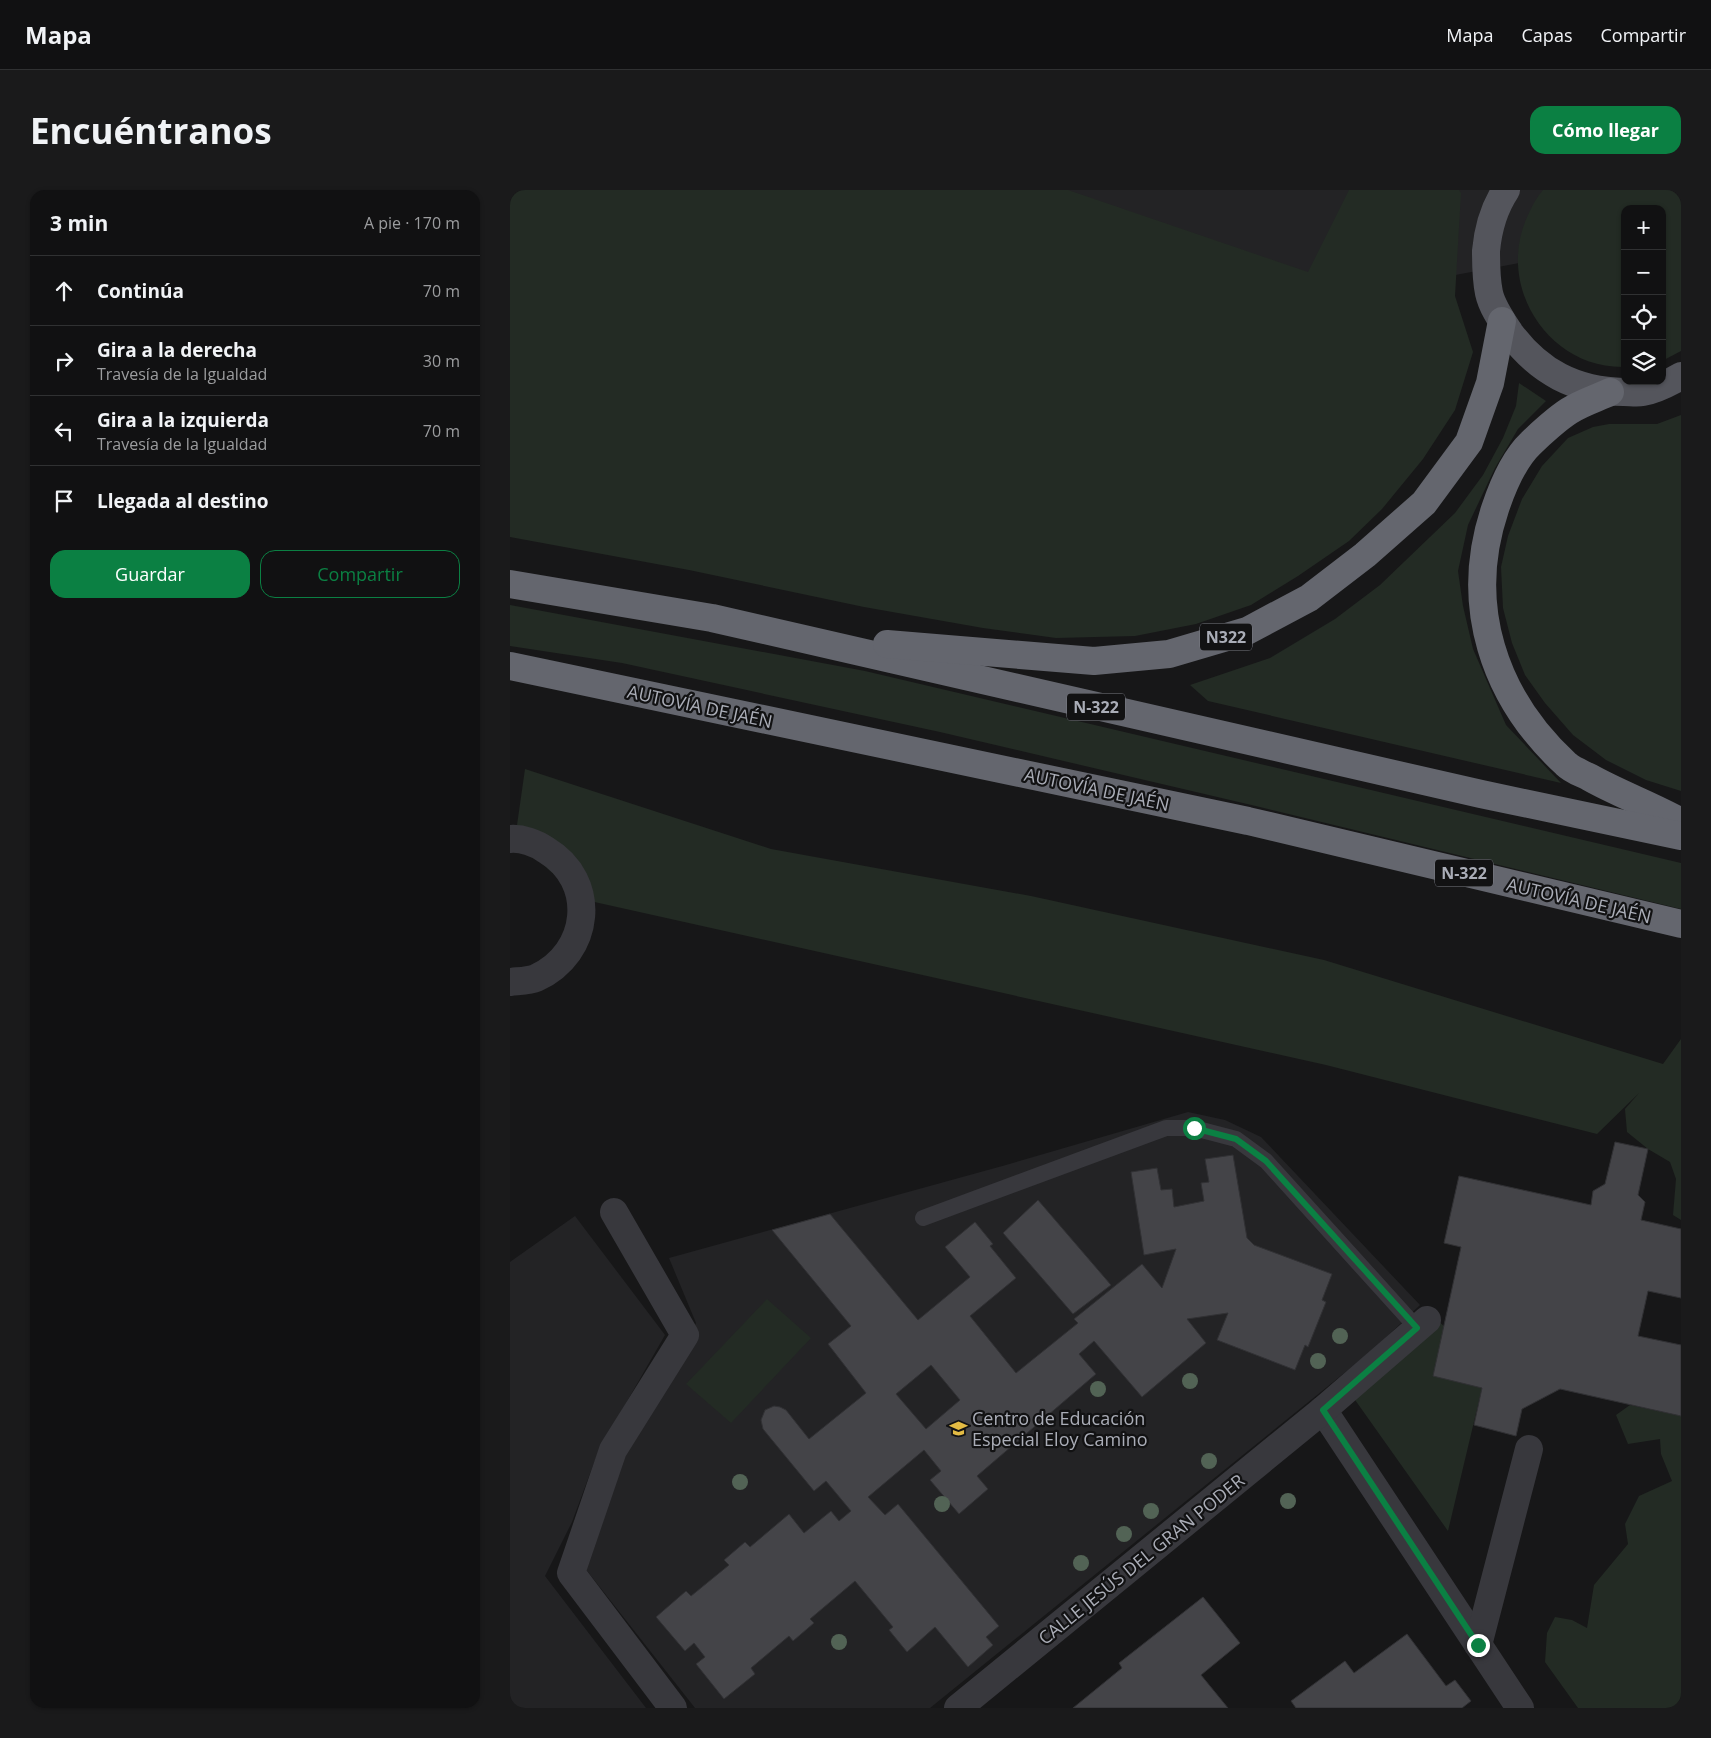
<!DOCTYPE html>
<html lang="es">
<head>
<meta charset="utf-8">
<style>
  :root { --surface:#111112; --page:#1a1a1b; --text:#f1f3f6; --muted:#9c9d9f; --line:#303132; --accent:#0b8043 }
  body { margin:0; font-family:"Open Sans",sans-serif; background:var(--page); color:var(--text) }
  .controls { position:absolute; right:15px; top:15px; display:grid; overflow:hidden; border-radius:10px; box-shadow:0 1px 4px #0004 }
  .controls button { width:45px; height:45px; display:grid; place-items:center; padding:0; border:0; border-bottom:1px solid var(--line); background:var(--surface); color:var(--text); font:25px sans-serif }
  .stop { position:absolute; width:15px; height:15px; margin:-11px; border:4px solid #0b8043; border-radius:50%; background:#fff }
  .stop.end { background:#0b8043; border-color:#fff; box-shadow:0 1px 5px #0008 }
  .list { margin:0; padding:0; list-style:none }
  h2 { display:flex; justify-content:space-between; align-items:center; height:65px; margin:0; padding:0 20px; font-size:21px }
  h2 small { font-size:16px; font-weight:400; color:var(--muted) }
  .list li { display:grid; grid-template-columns:32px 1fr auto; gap:15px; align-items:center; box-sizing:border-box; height:70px; padding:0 20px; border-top:1px solid var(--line) }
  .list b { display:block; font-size:19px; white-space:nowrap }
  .list p { margin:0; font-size:16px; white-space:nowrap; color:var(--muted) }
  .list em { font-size:16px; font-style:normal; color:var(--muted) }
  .actions { display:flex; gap:10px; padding:15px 20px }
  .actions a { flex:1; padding:11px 0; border:1px solid var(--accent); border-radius:15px; text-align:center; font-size:18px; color:var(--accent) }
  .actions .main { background:var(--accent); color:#fff }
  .icon { flex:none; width:28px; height:28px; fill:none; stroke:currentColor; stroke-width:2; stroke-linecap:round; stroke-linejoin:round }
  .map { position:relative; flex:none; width:1171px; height:1518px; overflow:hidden; border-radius:15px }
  header { display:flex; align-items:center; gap:30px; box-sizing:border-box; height:70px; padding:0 25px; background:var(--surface); border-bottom:1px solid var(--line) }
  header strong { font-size:24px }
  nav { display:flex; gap:28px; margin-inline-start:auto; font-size:18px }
  .intro { display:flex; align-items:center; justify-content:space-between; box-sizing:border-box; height:120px; padding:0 30px }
  h1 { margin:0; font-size:35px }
  .button { padding:12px 22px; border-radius:15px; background:var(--accent); color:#fff; font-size:18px; font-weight:700 }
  main { display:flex; gap:30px; padding:0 30px }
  aside { flex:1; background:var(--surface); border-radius:15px; box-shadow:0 1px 4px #0004 }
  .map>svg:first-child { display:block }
</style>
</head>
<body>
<header>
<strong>Mapa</strong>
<nav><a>Mapa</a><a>Capas</a><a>Compartir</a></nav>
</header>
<div class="intro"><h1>Encuéntranos</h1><a class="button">Cómo llegar</a></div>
<main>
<aside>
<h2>3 min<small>A pie · 170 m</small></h2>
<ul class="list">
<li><svg class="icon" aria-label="ahead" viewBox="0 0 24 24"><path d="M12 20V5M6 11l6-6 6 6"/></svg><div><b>Continúa</b></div><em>70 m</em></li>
<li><svg class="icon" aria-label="right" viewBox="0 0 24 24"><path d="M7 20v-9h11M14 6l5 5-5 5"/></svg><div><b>Gira a la derecha</b><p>Travesía de la Igualdad</p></div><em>30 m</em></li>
<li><svg class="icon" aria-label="left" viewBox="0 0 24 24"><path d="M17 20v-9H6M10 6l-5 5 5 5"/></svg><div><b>Gira a la izquierda</b><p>Travesía de la Igualdad</p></div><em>70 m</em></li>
<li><svg class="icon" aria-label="arrive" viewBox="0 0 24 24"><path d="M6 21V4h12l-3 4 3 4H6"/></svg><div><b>Llegada al destino</b></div></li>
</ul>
<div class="actions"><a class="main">Guardar</a><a>Compartir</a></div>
</aside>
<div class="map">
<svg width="1171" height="1518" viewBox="0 0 1171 1518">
  <rect width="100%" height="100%" fill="#171718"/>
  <g fill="#232325">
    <polygon points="505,0 1171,0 1152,19 1115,19 1115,53 844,104"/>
    <polygon points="678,922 715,930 751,947 910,1115 864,1159 420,1518 185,1518 74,1377 103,1282 158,1194 186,1133 159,1068 496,975"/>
    <polygon points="65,1026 155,1145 88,1262 62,1332 35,1386 136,1518 0,1518 0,1072"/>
  </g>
  <g fill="#232b24">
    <polygon points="0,0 558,0 798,82 839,0 949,0 951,3 945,106 963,162 945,220 913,269 872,319 839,351 788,386 741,415 686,434 625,446 546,448 473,438 354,417 179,380 0,347"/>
    <path d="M 1033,0 L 1171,0 L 1171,161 L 1152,171 L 1152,19 L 1115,19 L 1115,177 C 1036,179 984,92 1019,23 C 1023,14 1027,7 1033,0 Z"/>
    <polygon points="1009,193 1036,211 1008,239 985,278 958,335 948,381 953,416 963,459 996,535 1051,593 698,511 680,495 760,468 825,429 870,395 945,323 973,285 993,248 1006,216"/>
    <polygon points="1171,225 1171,601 1136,590 1096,570 1063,545 1035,513 1015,485 1002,453 993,418 991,377 998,346 1012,309 1032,276 1058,248 1083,237 1099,234 1147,234"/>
    <polygon points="0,415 355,481 1171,673 1171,719 750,617 430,542 112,473 0,456"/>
    <polygon points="15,579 261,659 521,706 814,770 1153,874 1171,849 1171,1030 1163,1025 1166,989 1160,972 1138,959 1117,942 1115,919 1129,903 1087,944 816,875 71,709 5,649"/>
    <polygon points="257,1109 301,1148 221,1233 176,1194"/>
    <polygon points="928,1131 934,1136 924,1186 972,1198 938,1341 843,1207"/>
    <polygon points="1120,1215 1171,1226 1171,1518 1068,1518 1035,1472 1037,1443 1045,1427 1062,1430 1077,1438 1084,1395 1118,1354 1115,1334 1129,1306 1162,1291 1151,1264 1150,1249 1118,1254 1106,1225"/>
  </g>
  <g fill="#444448" stroke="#313134" fill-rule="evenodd">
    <polygon points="1105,952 1138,959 1128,1005 1135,1012 1131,1030 1171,1039 1171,1108 1138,1101 1128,1146 1171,1155 1171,1226 1050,1199 1012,1219 1006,1246 964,1235 972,1198 923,1186 951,1057 934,1053 949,986 1081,1015 1083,1001 1095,994"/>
    <path d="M 723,965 L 737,1048 L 744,1055 L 822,1084 L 812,1110 L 816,1112 L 798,1157 L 795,1155 L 785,1180 L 707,1150 L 718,1123 L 677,1129 L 696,1153 L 632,1207 L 584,1151 L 569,1164 L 586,1184 L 467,1286 L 478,1299 L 449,1324 L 420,1290 L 431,1281 L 414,1260 L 358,1307 L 375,1325 L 388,1314 L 489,1436 L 476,1447 L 483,1455 L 458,1477 L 425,1437 L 397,1462 L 379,1440 L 383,1437 L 345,1391 L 300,1429 L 304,1433 L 283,1451 L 279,1446 L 241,1478 L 245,1484 L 214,1509 L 186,1474 L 195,1467 L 184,1453 L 175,1461 L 146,1427 L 176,1401 L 181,1406 L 219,1375 L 214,1370 L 235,1352 L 240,1357 L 279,1324 L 294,1343 L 321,1321 L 329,1331 L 341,1321 L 316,1291 L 304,1301 L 253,1239 L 251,1230 L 255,1220 L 264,1216 L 270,1217 L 276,1220 L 299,1249 L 356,1203 L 318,1154 L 341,1136 L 262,1040 L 320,1024 L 408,1130 L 460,1087 L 435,1057 L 465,1032 L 483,1054 L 480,1056 L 506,1088 L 460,1126 L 506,1183 L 568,1133 L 564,1129 L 632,1074 L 652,1098 L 666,1059 L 634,1065 L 621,982 L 647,978 L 651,1000 L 662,999 L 664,1017 L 694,1011 L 691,993 L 699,992 L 695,969 ZM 421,1175 L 450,1210 L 416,1239 L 386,1204 Z"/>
    <polygon points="528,1010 601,1095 563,1124 493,1043"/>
    <polygon points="693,1407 730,1453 691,1485 718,1518 563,1518 612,1478 609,1473"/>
    <polygon points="897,1444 936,1496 945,1490 961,1511 952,1518 786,1518 781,1511 835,1471 844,1483"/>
  </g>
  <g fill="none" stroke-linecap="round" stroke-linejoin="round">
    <polyline stroke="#38383d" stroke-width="16" points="413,1028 656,938 684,938 726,949 756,971 907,1138"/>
    <g stroke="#38383d" stroke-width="28">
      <path d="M 0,649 C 12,648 26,653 36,660 C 88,691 81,763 26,788 C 19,791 8,791 0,792"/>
      <polyline points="104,1022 175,1145 103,1260 61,1383 163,1518"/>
      <polyline points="813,1220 1010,1518"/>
      <polyline points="968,1455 1019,1259"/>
      <polyline points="448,1518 813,1220 917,1130"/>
    </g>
    <path stroke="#54555c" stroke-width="28" d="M 996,0 C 984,18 978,39 976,61 C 976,74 976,89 979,103 C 982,117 992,131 1000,143 C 1029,182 1065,201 1114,202 C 1120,202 1127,203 1133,202 C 1146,200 1159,193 1171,186"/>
    <g stroke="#64666e" stroke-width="28">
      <path d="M 1100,202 C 1087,208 1071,213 1059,221 C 1048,228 1030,244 1021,253 C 1004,269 992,298 985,319 C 953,414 983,507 1056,574 C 1062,580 1071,583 1079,587 C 1109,604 1141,615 1171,632"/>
      <polyline points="0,394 202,428 971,604 1171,646"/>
      <polyline points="377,454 584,471 659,464 737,441 799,408 855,365 914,313 959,252 980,193 992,131"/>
      <polyline points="0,476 738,631 1171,734"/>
    </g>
  </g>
  <g fill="#526355">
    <circle cx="830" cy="1146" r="8"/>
    <circle cx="808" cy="1171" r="8"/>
    <circle cx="680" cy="1191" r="8"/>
    <circle cx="588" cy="1199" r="8"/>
    <circle cx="699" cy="1271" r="8"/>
    <circle cx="230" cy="1292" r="8"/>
    <circle cx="778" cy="1311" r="8"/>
    <circle cx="432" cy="1314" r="8"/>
    <circle cx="641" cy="1321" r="8"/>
    <circle cx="614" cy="1344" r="8"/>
    <circle cx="571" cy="1373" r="8"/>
    <circle cx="329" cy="1452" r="8"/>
  </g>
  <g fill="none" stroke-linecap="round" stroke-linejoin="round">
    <polyline stroke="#0b8043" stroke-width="6" points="684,938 726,949 756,971 907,1138 813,1220 968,1455"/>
  </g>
  <defs>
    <symbol id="school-bare" viewBox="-9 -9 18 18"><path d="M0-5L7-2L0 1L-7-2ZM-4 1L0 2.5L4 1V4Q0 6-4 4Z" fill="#e3bb44" stroke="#121213" stroke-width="2.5" paint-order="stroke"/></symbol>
  </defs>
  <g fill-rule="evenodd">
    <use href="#school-bare" x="436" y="1226" width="25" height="25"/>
  </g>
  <g text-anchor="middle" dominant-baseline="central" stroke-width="4.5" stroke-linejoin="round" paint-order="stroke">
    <g fill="#121213" stroke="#7c7e86" stroke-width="1">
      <rect x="690" y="433.5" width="52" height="27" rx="4"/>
      <rect x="557" y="503.5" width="58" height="27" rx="4"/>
      <rect x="925" y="669.5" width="58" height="27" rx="4"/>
    </g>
    <g font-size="16" font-weight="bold" fill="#aaadb7">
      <text x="716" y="447">N322</text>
      <text x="586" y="517">N-322</text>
      <text x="954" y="683">N-322</text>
    </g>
    <g font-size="18" fill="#aaadb7" stroke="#121213">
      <text transform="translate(190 516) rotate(12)">AUTOVÍA DE JAÉN</text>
      <text transform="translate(587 599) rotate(12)">AUTOVÍA DE JAÉN</text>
      <text transform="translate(1069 710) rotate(13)">AUTOVÍA DE JAÉN</text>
      <text transform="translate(631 1369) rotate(-39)">CALLE JESÚS DEL GRAN PODER</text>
    </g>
    <g font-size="18" fill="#aaadb7" stroke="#121213" text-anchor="start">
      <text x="462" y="1228">Centro de Educación<tspan x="462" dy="21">Especial Eloy Camino</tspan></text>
    </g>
  </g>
</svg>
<div class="controls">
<button>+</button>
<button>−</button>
<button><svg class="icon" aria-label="locate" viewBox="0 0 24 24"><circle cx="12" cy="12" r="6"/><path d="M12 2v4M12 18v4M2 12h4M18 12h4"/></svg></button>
<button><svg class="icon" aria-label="layers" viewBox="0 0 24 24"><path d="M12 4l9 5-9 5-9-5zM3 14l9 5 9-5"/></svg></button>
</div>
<div class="stop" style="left:684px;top:938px"></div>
<div class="stop end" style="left:968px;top:1455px"></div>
</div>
</main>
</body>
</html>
